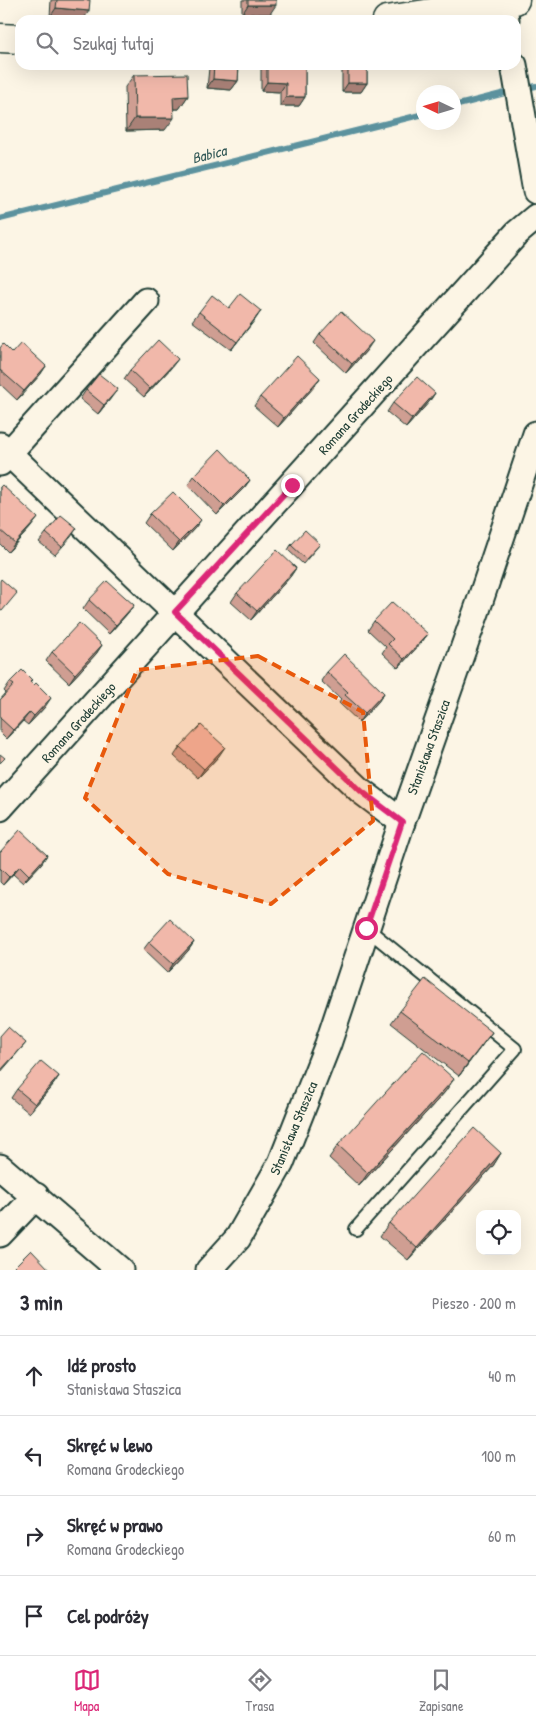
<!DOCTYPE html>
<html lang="pl">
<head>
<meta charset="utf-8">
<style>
  :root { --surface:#fff; --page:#f2f2f3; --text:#2b2b33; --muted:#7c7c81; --line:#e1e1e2; --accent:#db2777 }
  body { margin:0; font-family:"Patrick Hand",sans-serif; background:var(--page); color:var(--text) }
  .controls { position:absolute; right:15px; bottom:15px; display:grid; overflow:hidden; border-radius:10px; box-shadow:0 5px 20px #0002 }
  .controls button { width:45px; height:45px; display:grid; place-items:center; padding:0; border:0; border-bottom:1px solid var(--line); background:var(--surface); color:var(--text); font:25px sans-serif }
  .compass { position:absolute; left:416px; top:85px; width:45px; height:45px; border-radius:50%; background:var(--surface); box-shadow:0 5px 20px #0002; rotate:274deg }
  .stop { position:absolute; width:15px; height:15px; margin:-11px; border:4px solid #db2777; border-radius:50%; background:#fff }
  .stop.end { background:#db2777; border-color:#fff; box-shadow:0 1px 5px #0008 }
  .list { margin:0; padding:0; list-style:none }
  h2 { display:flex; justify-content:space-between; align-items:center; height:65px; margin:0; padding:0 20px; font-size:21px }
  h2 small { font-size:16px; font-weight:400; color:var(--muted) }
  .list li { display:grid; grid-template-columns:32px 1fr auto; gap:15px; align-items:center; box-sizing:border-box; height:80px; padding:0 20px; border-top:1px solid var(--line) }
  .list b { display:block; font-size:19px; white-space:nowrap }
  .list p { margin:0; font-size:16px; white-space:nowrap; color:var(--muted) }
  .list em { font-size:16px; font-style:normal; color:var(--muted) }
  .icon { flex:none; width:28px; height:28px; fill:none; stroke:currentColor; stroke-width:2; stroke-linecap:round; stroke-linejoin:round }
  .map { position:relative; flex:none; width:536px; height:1270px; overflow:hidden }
  .search { position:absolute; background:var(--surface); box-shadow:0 5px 20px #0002; left:15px; right:15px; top:15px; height:55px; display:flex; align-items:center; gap:12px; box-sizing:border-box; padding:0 18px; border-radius:15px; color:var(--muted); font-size:19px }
  .sheet { height:385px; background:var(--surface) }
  nav { display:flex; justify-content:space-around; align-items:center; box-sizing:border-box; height:70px; border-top:1px solid var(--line); background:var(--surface); font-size:14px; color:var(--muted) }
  nav a { display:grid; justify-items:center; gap:2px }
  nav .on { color:var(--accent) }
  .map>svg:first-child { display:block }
</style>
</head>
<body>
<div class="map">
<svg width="536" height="1270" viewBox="0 0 536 1270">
  <rect width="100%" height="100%" fill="#fcf5e5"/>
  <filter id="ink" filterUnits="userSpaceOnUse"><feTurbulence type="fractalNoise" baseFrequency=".02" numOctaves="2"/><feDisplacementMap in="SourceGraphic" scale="10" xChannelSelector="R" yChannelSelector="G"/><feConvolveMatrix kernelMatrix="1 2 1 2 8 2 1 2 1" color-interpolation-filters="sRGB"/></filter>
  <g filter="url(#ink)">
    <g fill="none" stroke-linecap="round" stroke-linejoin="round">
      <g stroke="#5b929e" stroke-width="6">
        <polyline points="523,89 536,86"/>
        <polyline points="454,106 513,91"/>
        <polyline points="0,219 424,114"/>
      </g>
      <defs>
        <polyline id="lane" points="356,1229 515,1049 366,928"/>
        <g id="street">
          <polyline points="503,0 506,20"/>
          <polyline points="514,65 536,191"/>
          <polyline points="0,445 361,791 402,822"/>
          <polyline points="0,463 146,301"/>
          <polyline points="0,808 517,233 536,217"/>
          <polyline points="0,1167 120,1270"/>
          <polyline points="0,1234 36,1196"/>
          <polyline points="209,1270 238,1238 281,1163 328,1044 402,822 478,607 536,434"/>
        </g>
        <g id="secondary">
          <polyline points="387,20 515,0"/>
          <polyline points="0,38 20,39"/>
        </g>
      </defs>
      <use href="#lane" stroke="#1f3d34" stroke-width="16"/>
      <use href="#street" stroke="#1f3d34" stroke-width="29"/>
      <use href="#secondary" stroke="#1f3d34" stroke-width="31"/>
      <use href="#lane" stroke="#fcf5e5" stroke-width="12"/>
      <use href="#street" stroke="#fcf5e5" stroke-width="25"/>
      <use href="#secondary" stroke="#fcf5e5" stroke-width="28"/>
    </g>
    <g fill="#cf9e92" stroke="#1f3d34">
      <polygon points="51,0 90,0 50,17"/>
      <polygon points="242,0 276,0 270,14 242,14"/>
      <polygon points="211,65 239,65 238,81 231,90 207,88 209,68"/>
      <polygon points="261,65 305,65 305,97 299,106 280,106 280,92 261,91"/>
      <polygon points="342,65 367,65 367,83 361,92 342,92"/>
      <polygon points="134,75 188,96 179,109 173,109 165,130 126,131 125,87"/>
      <polygon points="229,308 261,311 231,350 192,321 199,312"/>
      <polygon points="320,334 367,350 346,373 314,343"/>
      <polygon points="0,348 46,366 40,375 17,400 0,384"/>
      <polygon points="171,368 144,397 124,379 130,370"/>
      <polygon points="320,378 314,387 278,427 254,406 260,397"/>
      <polygon points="86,390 111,398 98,414 80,399"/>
      <polygon points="435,393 429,402 406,428 387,412 393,403"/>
      <polygon points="194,476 250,480 244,488 217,515 188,485"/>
      <polygon points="0,487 31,527 8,552 0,544"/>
      <polygon points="150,514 195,528 173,551 144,523"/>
      <polygon points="77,528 71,537 55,555 39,542 46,533"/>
      <polygon points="320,544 303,564 288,550 291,545"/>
      <polygon points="296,568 290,577 251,620 231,602 237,593"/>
      <polygon points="89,600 134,605 127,614 109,634 83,609"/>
      <polygon points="374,621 428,634 421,643 398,668 382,653 386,647 368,630"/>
      <polygon points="102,645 96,654 69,683 46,661 52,652"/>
      <polygon points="327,672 384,693 378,702 359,722 339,703 341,700 321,681"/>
      <polygon points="32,680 30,682 45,707 28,725 23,721 6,739 0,733 0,700 6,693 4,691 10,682"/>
      <polygon points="180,747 219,756 198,778 174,756"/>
      <polygon points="0,852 47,855 41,864 23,883 13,874 3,885 0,882"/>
      <polygon points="149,942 194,942 188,951 167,973 143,950"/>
      <polygon points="400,1011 492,1032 459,1076 391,1023"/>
      <polygon points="59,1076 53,1085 29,1113 11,1098 17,1089"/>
      <polygon points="445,1092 359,1186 329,1158 338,1145"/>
      <polygon points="501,1153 493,1166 408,1260 380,1236 389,1223"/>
    </g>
    <g fill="#a98177" stroke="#1f3d34">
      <polygon points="248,5 276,5 270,14 242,14"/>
      <polygon points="56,8 89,11 83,20 50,17"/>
      <polygon points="213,79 238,81 231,90 207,88"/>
      <polygon points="267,82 286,83 280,92 261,91"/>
      <polygon points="348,83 367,83 361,92 342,92"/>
      <polygon points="188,96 179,109 164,109 173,97"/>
      <polygon points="286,97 305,97 299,106 280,106"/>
      <polygon points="135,118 174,118 165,130 126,131"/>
      <polygon points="261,311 255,320 231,350 237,342"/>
      <polygon points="373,341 367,350 346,373 352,364"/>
      <polygon points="178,359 171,368 144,397 150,389"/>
      <polygon points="46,366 40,375 17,400 24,391"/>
      <polygon points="320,378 314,387 278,427 284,418"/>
      <polygon points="118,389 111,398 98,414 104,405"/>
      <polygon points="435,393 429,402 406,428 412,419"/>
      <polygon points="250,480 244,488 217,515 224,506"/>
      <polygon points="38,518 31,527 8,552 15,543"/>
      <polygon points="201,520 195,528 173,551 179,542"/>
      <polygon points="296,568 290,577 251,620 257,611"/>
      <polygon points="134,605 127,614 109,634 116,625"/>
      <polygon points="428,634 421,643 398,668 404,659"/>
      <polygon points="102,645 96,654 69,683 75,674"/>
      <polygon points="384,693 378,702 359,722 365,713"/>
      <polygon points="51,698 45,707 28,725 34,716"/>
      <polygon points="30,712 23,721 6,739 13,730"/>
      <polygon points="225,747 219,756 198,778 204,769"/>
      <polygon points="47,855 41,864 23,883 29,875"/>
      <polygon points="20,866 13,874 3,885 9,877"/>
      <polygon points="194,942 188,951 167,973 173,964"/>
      <polygon points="492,1032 459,1076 468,1063"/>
      <polygon points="26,1043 19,1051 0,1073 0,1071"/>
      <polygon points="59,1076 53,1085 29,1113 35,1104"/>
      <polygon points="454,1079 445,1092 359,1186 368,1173"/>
      <polygon points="501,1153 493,1166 408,1260 417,1248"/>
    </g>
    <g fill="#f1b8aa" stroke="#1f3d34">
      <polygon points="57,0 90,0 89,11 56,8"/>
      <rect x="248" y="0" width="28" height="5"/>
      <polygon points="214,65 239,65 238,81 213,79"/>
      <polygon points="267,65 305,65 305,97 286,97 286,83 267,82"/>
      <rect x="348" y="65" width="19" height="18"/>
      <polygon points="187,74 188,96 173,97 174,118 135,118 134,75"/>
      <polygon points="240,294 261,311 237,342 199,312 212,295 229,308"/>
      <polygon points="341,311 373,341 352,364 320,334"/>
      <polygon points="158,340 178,359 150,389 130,370"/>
      <polygon points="21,343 46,366 24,391 0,370 0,348 3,344 12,353"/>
      <polygon points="297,356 320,378 284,418 260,397"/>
      <polygon points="99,374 118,389 104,405 86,390"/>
      <polygon points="417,377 435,393 412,419 393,403"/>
      <polygon points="220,449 250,480 224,506 194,476"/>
      <polygon points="2,485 38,518 15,543 0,530 0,487"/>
      <polygon points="173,492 201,520 179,542 150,514"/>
      <polygon points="61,515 77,528 62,547 46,533"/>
      <polygon points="305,530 320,544 306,559 291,545"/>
      <polygon points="277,550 296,568 257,611 237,593"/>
      <polygon points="1,579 17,593 2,611 0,610 0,581"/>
      <polygon points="107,581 134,605 116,625 89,600"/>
      <polygon points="392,602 428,634 404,659 388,644 393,639 374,621"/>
      <polygon points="79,623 102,645 75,674 52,652"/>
      <polygon points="344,654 384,693 365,713 345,695 348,692 327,672"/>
      <polygon points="22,670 32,680 30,682 34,685 36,683 51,698 34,716 30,712 13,730 0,718 0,700 14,685 10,682"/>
      <polygon points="201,725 225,747 204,769 180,747"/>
      <polygon points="0,754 5,758 0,763"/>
      <polygon points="20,830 47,855 29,875 20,866 9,877 0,868 0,852"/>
      <polygon points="170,919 194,942 173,964 149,942"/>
      <polygon points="425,979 492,1032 468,1063 400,1011"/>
      <polygon points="8,1027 26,1043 0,1071 0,1036"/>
      <polygon points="423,1051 454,1079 368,1173 338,1145"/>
      <polygon points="41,1061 59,1076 35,1104 17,1089"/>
      <polygon points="474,1128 501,1153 417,1248 389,1223"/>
      <polygon points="31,1250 50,1270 11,1270"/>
    </g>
  </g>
  <g fill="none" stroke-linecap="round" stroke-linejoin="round" filter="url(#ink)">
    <polyline stroke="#db2777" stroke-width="6" points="292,485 175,612 361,791 402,822 366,928"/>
  </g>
  <path fill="#e8590c" fill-opacity="0.2" stroke="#e8590c" stroke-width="4" stroke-dasharray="10 6" stroke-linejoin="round" d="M 258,656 L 363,712 L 373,821 L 271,904 L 168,874 L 85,798 L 137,670 Z"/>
  <g text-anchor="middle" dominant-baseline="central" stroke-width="5" stroke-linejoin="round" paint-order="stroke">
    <g font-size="14" fill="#1f3d34" stroke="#fcf5e5">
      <text transform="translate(355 414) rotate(-48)">Romana Grodeckiego</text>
      <text transform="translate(78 722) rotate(-48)">Romana Grodeckiego</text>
      <text transform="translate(428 747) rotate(-70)">Stanisława Staszica</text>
      <text transform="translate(293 1128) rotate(-67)">Stanisława Staszica</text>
    </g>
    <g font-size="15" font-style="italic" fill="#335957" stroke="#fcf5e5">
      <text transform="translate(209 154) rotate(-14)">Babica</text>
    </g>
  </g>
</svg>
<div class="controls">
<button><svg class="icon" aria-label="locate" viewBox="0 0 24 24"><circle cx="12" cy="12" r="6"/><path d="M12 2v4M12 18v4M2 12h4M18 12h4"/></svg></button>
</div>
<svg class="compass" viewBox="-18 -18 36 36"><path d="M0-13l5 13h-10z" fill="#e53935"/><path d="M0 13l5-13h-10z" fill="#7c7c81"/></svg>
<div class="stop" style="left:366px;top:928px"></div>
<div class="stop end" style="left:292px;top:485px"></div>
<div class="search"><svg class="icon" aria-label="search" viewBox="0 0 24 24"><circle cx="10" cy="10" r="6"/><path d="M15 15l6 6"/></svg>Szukaj tutaj</div>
</div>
<section class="sheet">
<h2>3 min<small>Pieszo · 200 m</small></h2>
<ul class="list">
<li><svg class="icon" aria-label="ahead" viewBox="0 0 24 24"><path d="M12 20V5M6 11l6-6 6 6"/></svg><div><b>Idź prosto</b><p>Stanisława Staszica</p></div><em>40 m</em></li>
<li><svg class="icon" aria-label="left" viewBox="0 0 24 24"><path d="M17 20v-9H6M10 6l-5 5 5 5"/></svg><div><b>Skręć w lewo</b><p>Romana Grodeckiego</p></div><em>100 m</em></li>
<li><svg class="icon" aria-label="right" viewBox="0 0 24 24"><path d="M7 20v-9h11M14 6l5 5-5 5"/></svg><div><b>Skręć w prawo</b><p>Romana Grodeckiego</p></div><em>60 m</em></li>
<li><svg class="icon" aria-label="arrive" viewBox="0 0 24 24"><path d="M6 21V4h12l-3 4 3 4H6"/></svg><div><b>Cel podróży</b></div></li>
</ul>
</section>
<nav>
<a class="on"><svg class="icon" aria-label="map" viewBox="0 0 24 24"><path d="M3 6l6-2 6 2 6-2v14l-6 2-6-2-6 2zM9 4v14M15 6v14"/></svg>Mapa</a>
<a><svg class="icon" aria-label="directions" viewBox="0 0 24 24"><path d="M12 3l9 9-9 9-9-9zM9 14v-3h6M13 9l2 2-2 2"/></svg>Trasa</a>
<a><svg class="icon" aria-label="saved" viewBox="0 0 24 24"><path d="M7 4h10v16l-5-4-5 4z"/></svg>Zapisane</a>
</nav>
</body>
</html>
